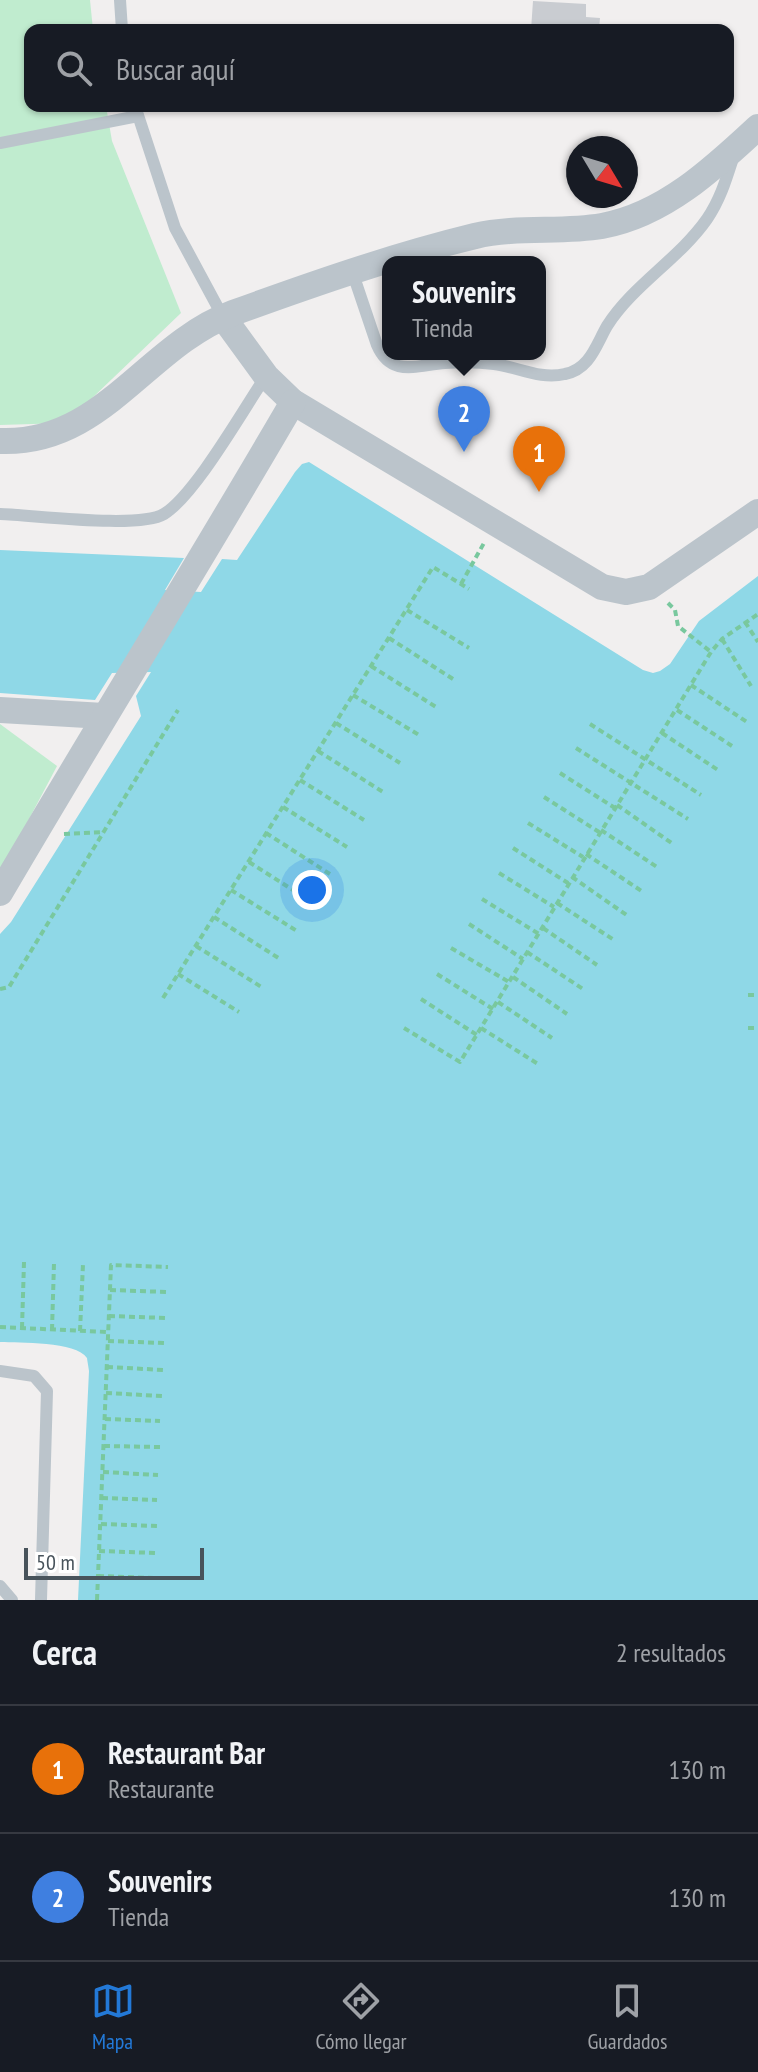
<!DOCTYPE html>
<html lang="es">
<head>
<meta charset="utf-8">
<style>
  :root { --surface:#171b24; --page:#20242c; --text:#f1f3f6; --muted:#9ea1a6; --line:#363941; --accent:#2379d7 }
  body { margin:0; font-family:"PT Sans Narrow",sans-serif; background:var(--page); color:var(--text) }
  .compass { position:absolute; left:566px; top:136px; width:72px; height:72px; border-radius:50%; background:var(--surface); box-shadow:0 2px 6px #0004; rotate:128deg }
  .scale { position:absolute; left:24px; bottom:20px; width:180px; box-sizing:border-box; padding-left:8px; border:4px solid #48535b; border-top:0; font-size:22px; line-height:28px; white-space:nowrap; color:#48535b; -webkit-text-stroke:6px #fff; paint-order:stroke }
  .you { position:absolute; left:312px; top:890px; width:28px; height:28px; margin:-20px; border:6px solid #fff; border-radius:50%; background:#1a73e8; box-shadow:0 0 0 12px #1a73e833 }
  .badge { display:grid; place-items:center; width:52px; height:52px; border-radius:50%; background:var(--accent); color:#fff; font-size:26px; font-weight:700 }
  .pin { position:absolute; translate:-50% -66px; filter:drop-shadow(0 2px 4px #0008) }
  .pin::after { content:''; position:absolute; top:42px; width:28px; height:24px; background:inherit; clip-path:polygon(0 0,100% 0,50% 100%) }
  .popup { position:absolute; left:382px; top:256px; width:164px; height:104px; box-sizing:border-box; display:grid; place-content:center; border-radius:16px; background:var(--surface); filter:drop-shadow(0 2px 6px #0005); font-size:26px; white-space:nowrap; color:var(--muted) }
  .popup b { font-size:30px; color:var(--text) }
  .popup::after { content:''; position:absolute; left:50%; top:100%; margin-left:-16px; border:16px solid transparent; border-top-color:var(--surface) }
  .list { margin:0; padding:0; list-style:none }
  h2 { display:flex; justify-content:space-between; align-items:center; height:104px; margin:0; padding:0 32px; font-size:34px }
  h2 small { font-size:26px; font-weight:400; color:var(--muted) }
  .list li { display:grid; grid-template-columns:52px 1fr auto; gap:24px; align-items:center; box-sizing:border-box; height:128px; padding:0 32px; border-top:2px solid var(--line) }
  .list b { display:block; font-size:30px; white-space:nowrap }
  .list p { margin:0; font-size:26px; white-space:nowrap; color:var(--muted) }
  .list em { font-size:26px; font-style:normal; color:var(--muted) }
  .icon { flex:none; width:44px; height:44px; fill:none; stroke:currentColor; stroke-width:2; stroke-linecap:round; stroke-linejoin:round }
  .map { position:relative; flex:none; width:758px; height:1600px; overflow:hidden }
  .search { position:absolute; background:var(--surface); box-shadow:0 2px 6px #0004; left:24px; right:24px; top:24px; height:88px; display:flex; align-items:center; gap:20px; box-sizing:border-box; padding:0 28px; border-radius:16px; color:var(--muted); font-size:30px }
  .sheet { height:360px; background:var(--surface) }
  nav { display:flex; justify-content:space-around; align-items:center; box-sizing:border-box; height:112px; border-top:2px solid var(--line); background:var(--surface); font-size:22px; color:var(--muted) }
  nav a { display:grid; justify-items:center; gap:4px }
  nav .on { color:var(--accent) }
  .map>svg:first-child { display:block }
</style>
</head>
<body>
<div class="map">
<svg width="758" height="1600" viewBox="0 0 758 1600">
  <rect width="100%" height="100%" fill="#f1efef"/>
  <g fill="#c0eccf">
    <polygon points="0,0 90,0 93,30 30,30 30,106 106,106 112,141 181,313 66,423 0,425"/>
    <polygon points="0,724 57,766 0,874"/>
  </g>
  <path fill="#8fd8e7" d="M 309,462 L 643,670 L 653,673 L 660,671 L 670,664 L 699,621 L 758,576 L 758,1600 L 78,1600 L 89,1371 C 89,1370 87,1359 87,1358 C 76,1341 19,1343 0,1342 L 0,934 L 11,922 L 141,716 L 136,696 L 151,672 L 112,673 L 95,700 L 0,693 L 0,550 L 184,558 L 165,590 L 201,592 L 222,559 L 237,560 L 295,472 L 302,464 Z"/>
  <polygon fill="#c9ccd1" points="533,1 586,4 586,17 600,18 599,30 531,30"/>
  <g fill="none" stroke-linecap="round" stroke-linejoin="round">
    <g stroke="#79c89e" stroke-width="4" stroke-dasharray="6 4" stroke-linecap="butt">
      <polyline points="461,584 484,543"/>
      <polyline points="668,603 675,610 678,626 711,652"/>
      <polyline points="407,610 469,648"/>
      <polyline points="745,622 758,642"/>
      <polyline points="389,638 453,679"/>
      <polyline points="722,639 751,686"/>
      <polyline points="371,666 436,707"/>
      <polyline points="691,685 747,722"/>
      <polyline points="353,695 419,735"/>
      <polyline points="677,710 732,746"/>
      <polyline points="336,723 400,763"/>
      <polyline points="590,724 701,795"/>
      <polyline points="662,733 718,770"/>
      <polyline points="576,748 688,819"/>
      <polyline points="318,751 383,792"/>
      <polyline points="560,773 615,808"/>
      <polyline points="300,780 364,820"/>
      <polyline points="544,797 599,832"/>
      <polyline points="617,805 673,844"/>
      <polyline points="283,807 347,847"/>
      <polyline points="528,823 583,857"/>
      <polyline points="601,830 657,867"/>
      <polyline points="266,833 333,876"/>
      <polyline points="64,834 104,832"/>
      <polyline points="513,848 568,883"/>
      <polyline points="586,854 643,892"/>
      <polyline points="249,862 315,904"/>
      <polyline points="499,873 554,907"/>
      <polyline points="572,877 628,916"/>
      <polyline points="231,890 297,931"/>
      <polyline points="482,899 539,934"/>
      <polyline points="557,903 614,940"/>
      <polyline points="214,917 280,959"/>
      <polyline points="469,924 523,959"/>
      <polyline points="543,928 597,965"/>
      <polyline points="196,946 263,988"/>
      <polyline points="451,948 509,982"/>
      <polyline points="527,952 583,989"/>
      <polyline points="178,974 239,1012"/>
      <polyline points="437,974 493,1009"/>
      <polyline points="513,977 567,1014"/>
      <polyline points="0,989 9,987 178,710"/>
      <polyline points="748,995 758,995"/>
      <polyline points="163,998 433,567 469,589"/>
      <polyline points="421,999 477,1035"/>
      <polyline points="498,1002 552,1038"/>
      <polyline points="404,1028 460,1062 711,652 722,639 758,614"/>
      <polyline points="481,1028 538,1064"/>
      <polyline points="748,1028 758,1028"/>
      <polyline points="110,1290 167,1292"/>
      <polyline points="109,1316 166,1318"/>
      <polyline points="0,1327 108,1332"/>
      <polyline points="22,1328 24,1262"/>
      <polyline points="52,1330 54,1263"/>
      <polyline points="80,1331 83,1264"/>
      <polyline points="108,1341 164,1343"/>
      <polyline points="107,1367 164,1370"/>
      <polyline points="106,1393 162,1396"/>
      <polyline points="105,1419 160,1421"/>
      <polyline points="104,1446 160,1447"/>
      <polyline points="103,1472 158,1475"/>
      <polyline points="102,1498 157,1500"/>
      <polyline points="101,1524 157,1526"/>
      <polyline points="99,1551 156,1553"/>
      <polyline points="98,1576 154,1578"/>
      <polyline points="97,1600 111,1265 168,1267"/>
    </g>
    <g stroke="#bbc4cb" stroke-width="12">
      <polyline points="120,0 122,30"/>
      <polyline points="135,106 175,228 223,317"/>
      <polyline points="0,143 138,116"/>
      <path d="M 352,271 L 377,345 C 391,378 417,365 445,363 C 461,362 478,362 494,364 C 518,367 540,380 565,374 C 590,369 596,345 607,326 C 633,285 679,259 707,219 C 720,200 726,180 733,158"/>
      <path d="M 0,514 C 34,515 139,529 164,514 C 195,495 243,410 266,376"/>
      <polyline points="0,1371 34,1376 47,1391 41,1600"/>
      <polyline points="0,1586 12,1600"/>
    </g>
    <g stroke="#bbc4cb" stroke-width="26">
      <polyline points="223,317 266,376 293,402 602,587 626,592 649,587 758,512"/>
      <path d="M 0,441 C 103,445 145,346 233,313 C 313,284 393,256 475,236 C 517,226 561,233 602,226 C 664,215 714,168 758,127"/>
      <polyline points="0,710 104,716"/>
      <path d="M 0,893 C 96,729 197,567 293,402"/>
    </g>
  </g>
</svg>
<svg class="compass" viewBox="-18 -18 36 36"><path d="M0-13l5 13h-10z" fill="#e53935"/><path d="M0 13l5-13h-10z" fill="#9ea1a6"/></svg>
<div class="scale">50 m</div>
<div class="you"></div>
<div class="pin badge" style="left:539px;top:492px;background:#e8710a">1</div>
<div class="pin badge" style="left:464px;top:452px;background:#3f7fe0">2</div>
<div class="popup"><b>Souvenirs</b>Tienda</div>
<div class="search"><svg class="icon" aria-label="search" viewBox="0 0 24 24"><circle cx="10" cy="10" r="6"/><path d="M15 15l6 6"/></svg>Buscar aquí</div>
</div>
<section class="sheet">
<h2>Cerca<small>2 resultados</small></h2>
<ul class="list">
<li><span class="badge" style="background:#e8710a">1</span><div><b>Restaurant Bar</b><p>Restaurante</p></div><em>130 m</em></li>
<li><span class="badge" style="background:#3f7fe0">2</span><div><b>Souvenirs</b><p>Tienda</p></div><em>130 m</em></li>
</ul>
</section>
<nav>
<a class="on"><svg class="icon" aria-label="map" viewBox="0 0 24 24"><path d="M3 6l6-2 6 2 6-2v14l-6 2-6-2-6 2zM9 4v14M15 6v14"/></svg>Mapa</a>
<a><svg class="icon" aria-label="directions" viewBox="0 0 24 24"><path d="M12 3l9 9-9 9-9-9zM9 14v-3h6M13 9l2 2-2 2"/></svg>Cómo llegar</a>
<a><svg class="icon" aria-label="saved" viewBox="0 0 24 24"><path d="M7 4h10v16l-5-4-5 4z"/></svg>Guardados</a>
</nav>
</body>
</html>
